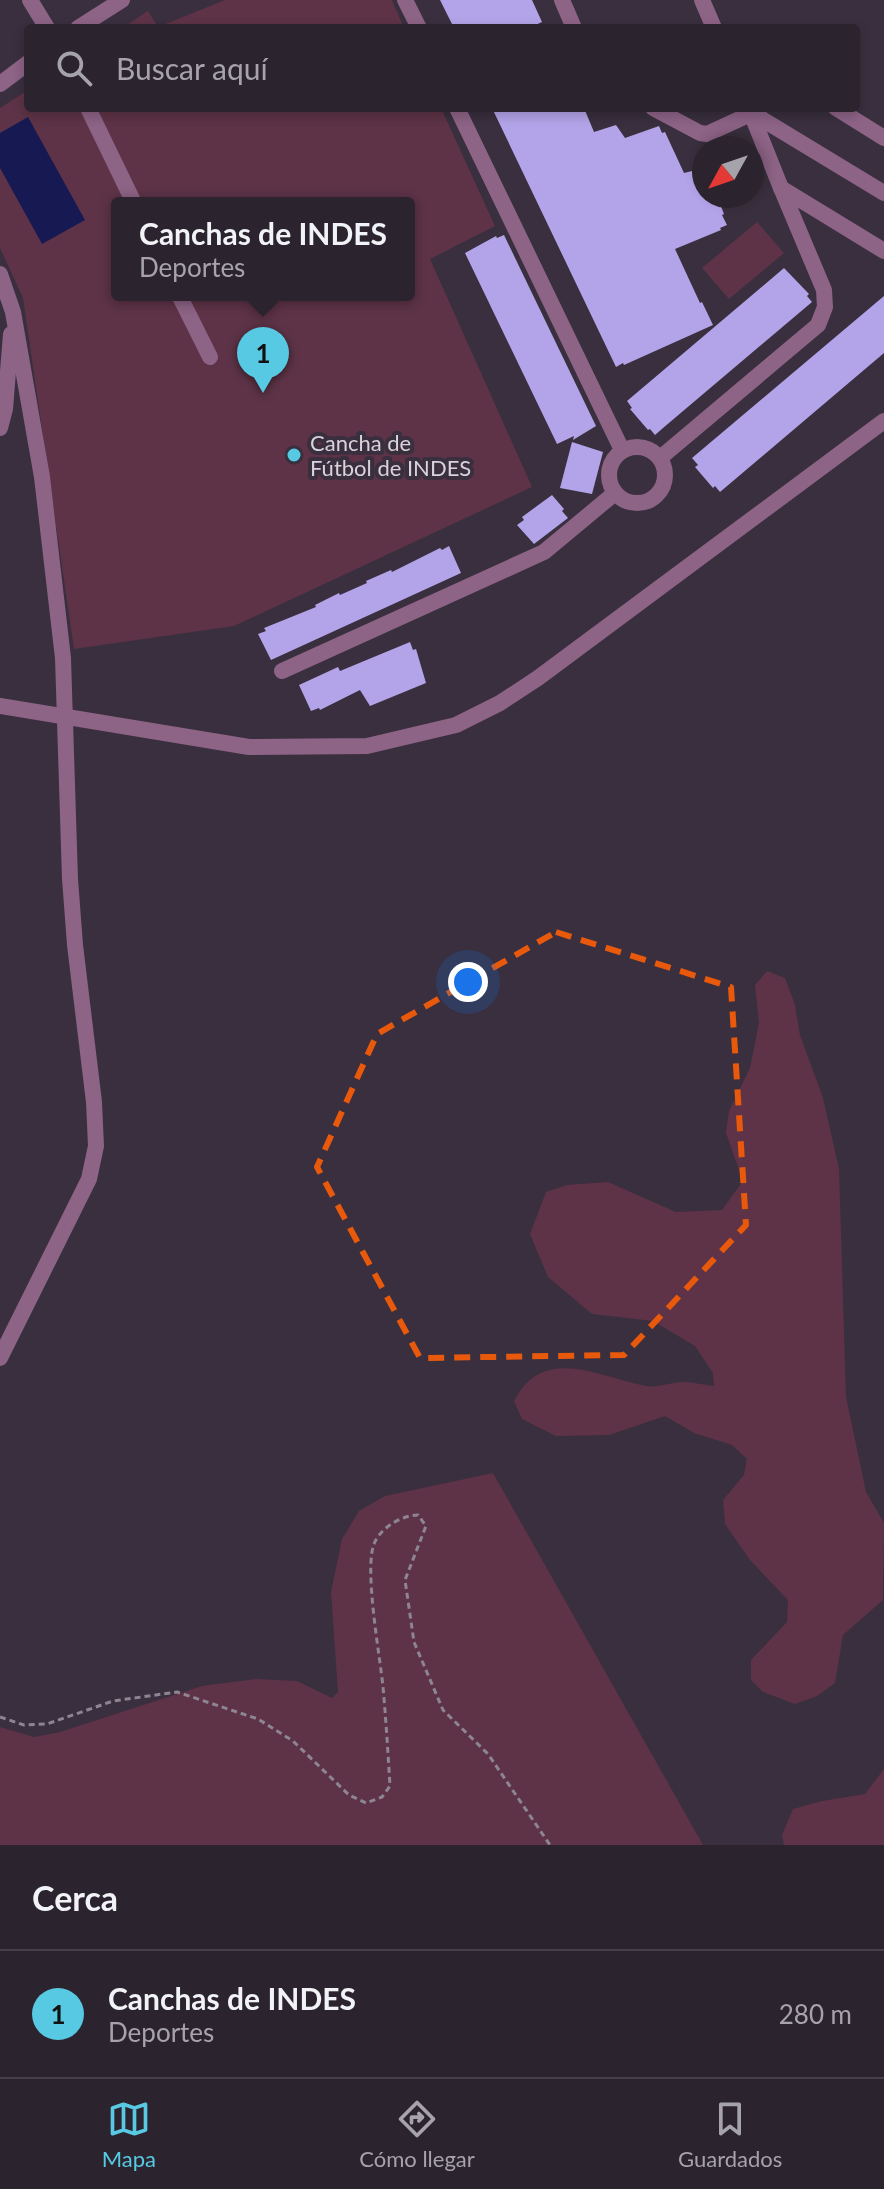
<!DOCTYPE html>
<html lang="es">
<head>
<meta charset="utf-8">
<style>
  :root { --surface:#2b232e; --page:#372f3a; --text:#f1f3f6; --muted:#a6a4aa; --line:#47404a; --accent:#58c9e3 }
  body { margin:0; font-family:Lato,sans-serif; background:var(--page); color:var(--text) }
  .compass { position:absolute; left:692px; top:136px; width:72px; height:72px; border-radius:50%; background:var(--surface); box-shadow:0 4px 12px #0003; rotate:230deg }
  .you { position:absolute; left:468px; top:982px; width:28px; height:28px; margin:-20px; border:6px solid #fff; border-radius:50%; background:#1a73e8; box-shadow:0 0 0 12px #1a73e833 }
  .badge { display:grid; place-items:center; width:52px; height:52px; border-radius:50%; background:var(--accent); color:#111; font-size:26px; font-weight:700 }
  .pin { position:absolute; translate:-50% -66px; filter:drop-shadow(0 2px 4px #0008) }
  .pin::after { content:''; position:absolute; top:42px; width:28px; height:24px; background:inherit; clip-path:polygon(0 0,100% 0,50% 100%) }
  .popup { position:absolute; left:111px; top:197px; width:304px; height:104px; box-sizing:border-box; display:grid; place-content:center; border-radius:8px; background:var(--surface); filter:drop-shadow(0 2px 6px #0005); font-size:26px; white-space:nowrap; color:var(--muted) }
  .popup b { font-size:30px; color:var(--text) }
  .popup::after { content:''; position:absolute; left:50%; top:100%; margin-left:-16px; border:16px solid transparent; border-top-color:var(--surface) }
  .list { margin:0; padding:0; list-style:none }
  h2 { display:flex; justify-content:space-between; align-items:center; height:104px; margin:0; padding:0 32px; font-size:34px }
  h2 small { font-size:26px; font-weight:400; color:var(--muted) }
  .list li { display:grid; grid-template-columns:52px 1fr auto; gap:24px; align-items:center; box-sizing:border-box; height:128px; padding:0 32px; border-top:2px solid var(--line) }
  .list b { display:block; font-size:30px; white-space:nowrap }
  .list p { margin:0; font-size:26px; white-space:nowrap; color:var(--muted) }
  .list em { font-size:26px; font-style:normal; color:var(--muted) }
  .icon { flex:none; width:44px; height:44px; fill:none; stroke:currentColor; stroke-width:2; stroke-linecap:round; stroke-linejoin:round }
  .map { position:relative; flex:none; width:884px; height:1845px; overflow:hidden }
  .search { position:absolute; background:var(--surface); box-shadow:0 4px 12px #0003; left:24px; right:24px; top:24px; height:88px; display:flex; align-items:center; gap:20px; box-sizing:border-box; padding:0 28px; border-radius:8px; color:var(--muted); font-size:30px }
  .sheet { height:232px; background:var(--surface) }
  nav { display:flex; justify-content:space-around; align-items:center; box-sizing:border-box; height:112px; border-top:2px solid var(--line); background:var(--surface); font-size:22px; color:var(--muted) }
  nav a { display:grid; justify-items:center; gap:4px }
  nav .on { color:var(--accent) }
  .map>svg:first-child { display:block }
</style>
</head>
<body>
<div class="map">
<svg width="884" height="1845" viewBox="0 0 884 1845">
  <rect width="100%" height="100%" fill="#392f3e"/>
  <g fill="#5e3347" fill-rule="evenodd">
    <polygon points="225,0 392,0 404,28 122,28 148,11 158,27"/>
    <path d="M 28,90 L 28,108 L 441,108 L 495,226 L 430,259 L 532,487 L 234,626 L 74,649 L 23,298 L 0,248 L 0,108 ZM 117,203 L 409,203 L 409,295 L 117,295 Z"/>
    <polygon points="757,222 784,253 729,299 702,268"/>
    <path d="M 767,971 L 785,978 L 795,1005 L 800,1035 L 823,1098 L 839,1169 L 846,1397 L 866,1492 L 884,1523 L 883,1600 L 843,1635 L 835,1683 L 817,1696 L 795,1704 L 763,1692 L 751,1680 L 751,1660 L 787,1622 L 788,1600 L 750,1560 L 725,1524 L 723,1500 L 744,1475 L 747,1459 L 732,1445 L 694,1433 L 665,1416 L 609,1435 L 556,1436 L 522,1419 L 514,1401 C 544,1344 598,1377 646,1386 C 658,1388 671,1382 683,1382 C 693,1382 704,1385 714,1386 L 713,1373 L 695,1346 L 653,1321 L 592,1314 L 548,1277 L 530,1234 L 546,1192 L 567,1185 L 608,1182 L 676,1212 L 722,1210 L 743,1181 L 726,1133 L 729,1111 L 750,1068 L 759,1023 L 755,985 Z"/>
    <polygon points="493,1473 703,1845 0,1845 0,1727 34,1737 60,1732 202,1686 256,1679 297,1681 332,1698 338,1692 331,1592 342,1539 359,1511 385,1496"/>
    <polygon points="884,1769 884,1845 784,1845 782,1835 793,1809 822,1801 865,1794"/>
  </g>
  <polygon fill="#171a52" points="28,117 85,220 42,244 0,168 0,133"/>
  <g fill="#b3a4e9">
    <polygon points="440,0 532,0 542,22 529,28 454,28"/>
    <polygon points="492,108 584,108 594,132 616,125 625,138 659,126 662,133 665,132 684,173 700,169 704,176 704,196 717,196 724,214 722,215 727,225 720,228 721,230 675,249 700,303 702,302 713,325 624,365 623,363 616,367"/>
    <polygon points="504,235 596,426 573,440 574,436 557,444 465,253 496,236 497,238"/>
    <polygon points="784,268 809,294 807,296 812,302 663,428 655,435 650,429 648,430 630,409 632,408 627,401"/>
    <polygon points="884,296 884,353 720,492 715,486 713,488 695,467 698,465 692,458"/>
    <polygon points="572,442 603,452 592,494 560,488"/>
    <polygon points="552,495 564,509 562,511 568,518 534,544 517,525 524,520 522,517"/>
    <polygon points="449,546 461,573 271,660 258,634 266,631 264,628 316,607 315,605 339,593 340,595 367,583 366,581 391,570 392,572 440,548 442,550"/>
    <polygon points="410,642 413,650 416,649 426,683 370,706 360,690 320,710 319,708 311,711 299,685 338,667 340,671"/>
  </g>
  <g fill="none" stroke-linecap="round" stroke-linejoin="round">
    <path stroke="#8d8591" stroke-width="3" stroke-dasharray="6 4" stroke-linecap="butt" d="M 0,1717 L 24,1725 L 47,1724 L 113,1701 L 177,1692 L 258,1719 L 293,1741 L 349,1795 L 366,1803 L 382,1797 L 390,1786 C 388,1753 386,1720 383,1687 C 380,1656 364,1570 374,1544 C 380,1528 402,1515 418,1515 L 426,1526 L 405,1580 L 414,1642 L 443,1710 L 488,1754 L 550,1845"/>
    <g stroke="#8d6386" stroke-width="16">
      <polyline points="30,0 47,28"/>
      <polyline points="405,0 419,28"/>
      <polyline points="562,0 574,28"/>
      <polyline points="702,0 714,28"/>
      <polyline points="78,28 122,0"/>
      <polyline points="0,84 28,63"/>
      <polyline points="88,108 134,203"/>
      <polyline points="457,108 622,450"/>
      <polyline points="653,108 700,133 707,134 759,110"/>
      <polyline points="749,108 781,188 884,251"/>
      <polyline points="836,108 884,138"/>
      <polyline points="752,113 884,193"/>
      <polyline points="0,274 13,312 42,477 63,658 70,879 75,945 94,1102 96,1146 89,1179 0,1358"/>
      <polyline points="179,295 210,357"/>
      <polyline points="0,428 5,409 11,334"/>
      <circle cx="637" cy="475" r="28"/>
      <polyline points="660,458 818,325 825,307 824,290 781,188"/>
      <polyline points="282,671 544,552 615,493"/>
      <polyline points="0,706 249,747 367,746 456,725 500,703 538,678 884,421"/>
    </g>
  </g>
  <path fill="none" stroke="#e8590c" stroke-width="6" stroke-dasharray="16 10" stroke-linejoin="round" d="M 556,932 L 731,987 L 746,1225 L 624,1355 L 420,1358 L 317,1167 L 377,1034 Z"/>
  <circle fill="#58c9e3" stroke="#392f3e" stroke-width="3" cx="294" cy="455" r="8"/>
  <g text-anchor="middle" dominant-baseline="central" stroke-width="8" stroke-linejoin="round" paint-order="stroke">
    <g font-size="22" fill="#d8d2db" stroke="#392f3e" text-anchor="start">
      <text x="310" y="442">Cancha de<tspan x="310" dy="25">Fútbol de INDES</tspan></text>
    </g>
  </g>
</svg>
<svg class="compass" viewBox="-18 -18 36 36"><path d="M0-13l5 13h-10z" fill="#e53935"/><path d="M0 13l5-13h-10z" fill="#a6a4aa"/></svg>
<div class="you"></div>
<div class="pin badge" style="left:263px;top:393px">1</div>
<div class="popup"><b>Canchas de INDES</b>Deportes</div>
<div class="search"><svg class="icon" aria-label="search" viewBox="0 0 24 24"><circle cx="10" cy="10" r="6"/><path d="M15 15l6 6"/></svg>Buscar aquí</div>
</div>
<section class="sheet">
<h2>Cerca<small></small></h2>
<ul class="list">
<li><span class="badge">1</span><div><b>Canchas de INDES</b><p>Deportes</p></div><em>280 m</em></li>
</ul>
</section>
<nav>
<a class="on"><svg class="icon" aria-label="map" viewBox="0 0 24 24"><path d="M3 6l6-2 6 2 6-2v14l-6 2-6-2-6 2zM9 4v14M15 6v14"/></svg>Mapa</a>
<a><svg class="icon" aria-label="directions" viewBox="0 0 24 24"><path d="M12 3l9 9-9 9-9-9zM9 14v-3h6M13 9l2 2-2 2"/></svg>Cómo llegar</a>
<a><svg class="icon" aria-label="saved" viewBox="0 0 24 24"><path d="M7 4h10v16l-5-4-5 4z"/></svg>Guardados</a>
</nav>
</body>
</html>
